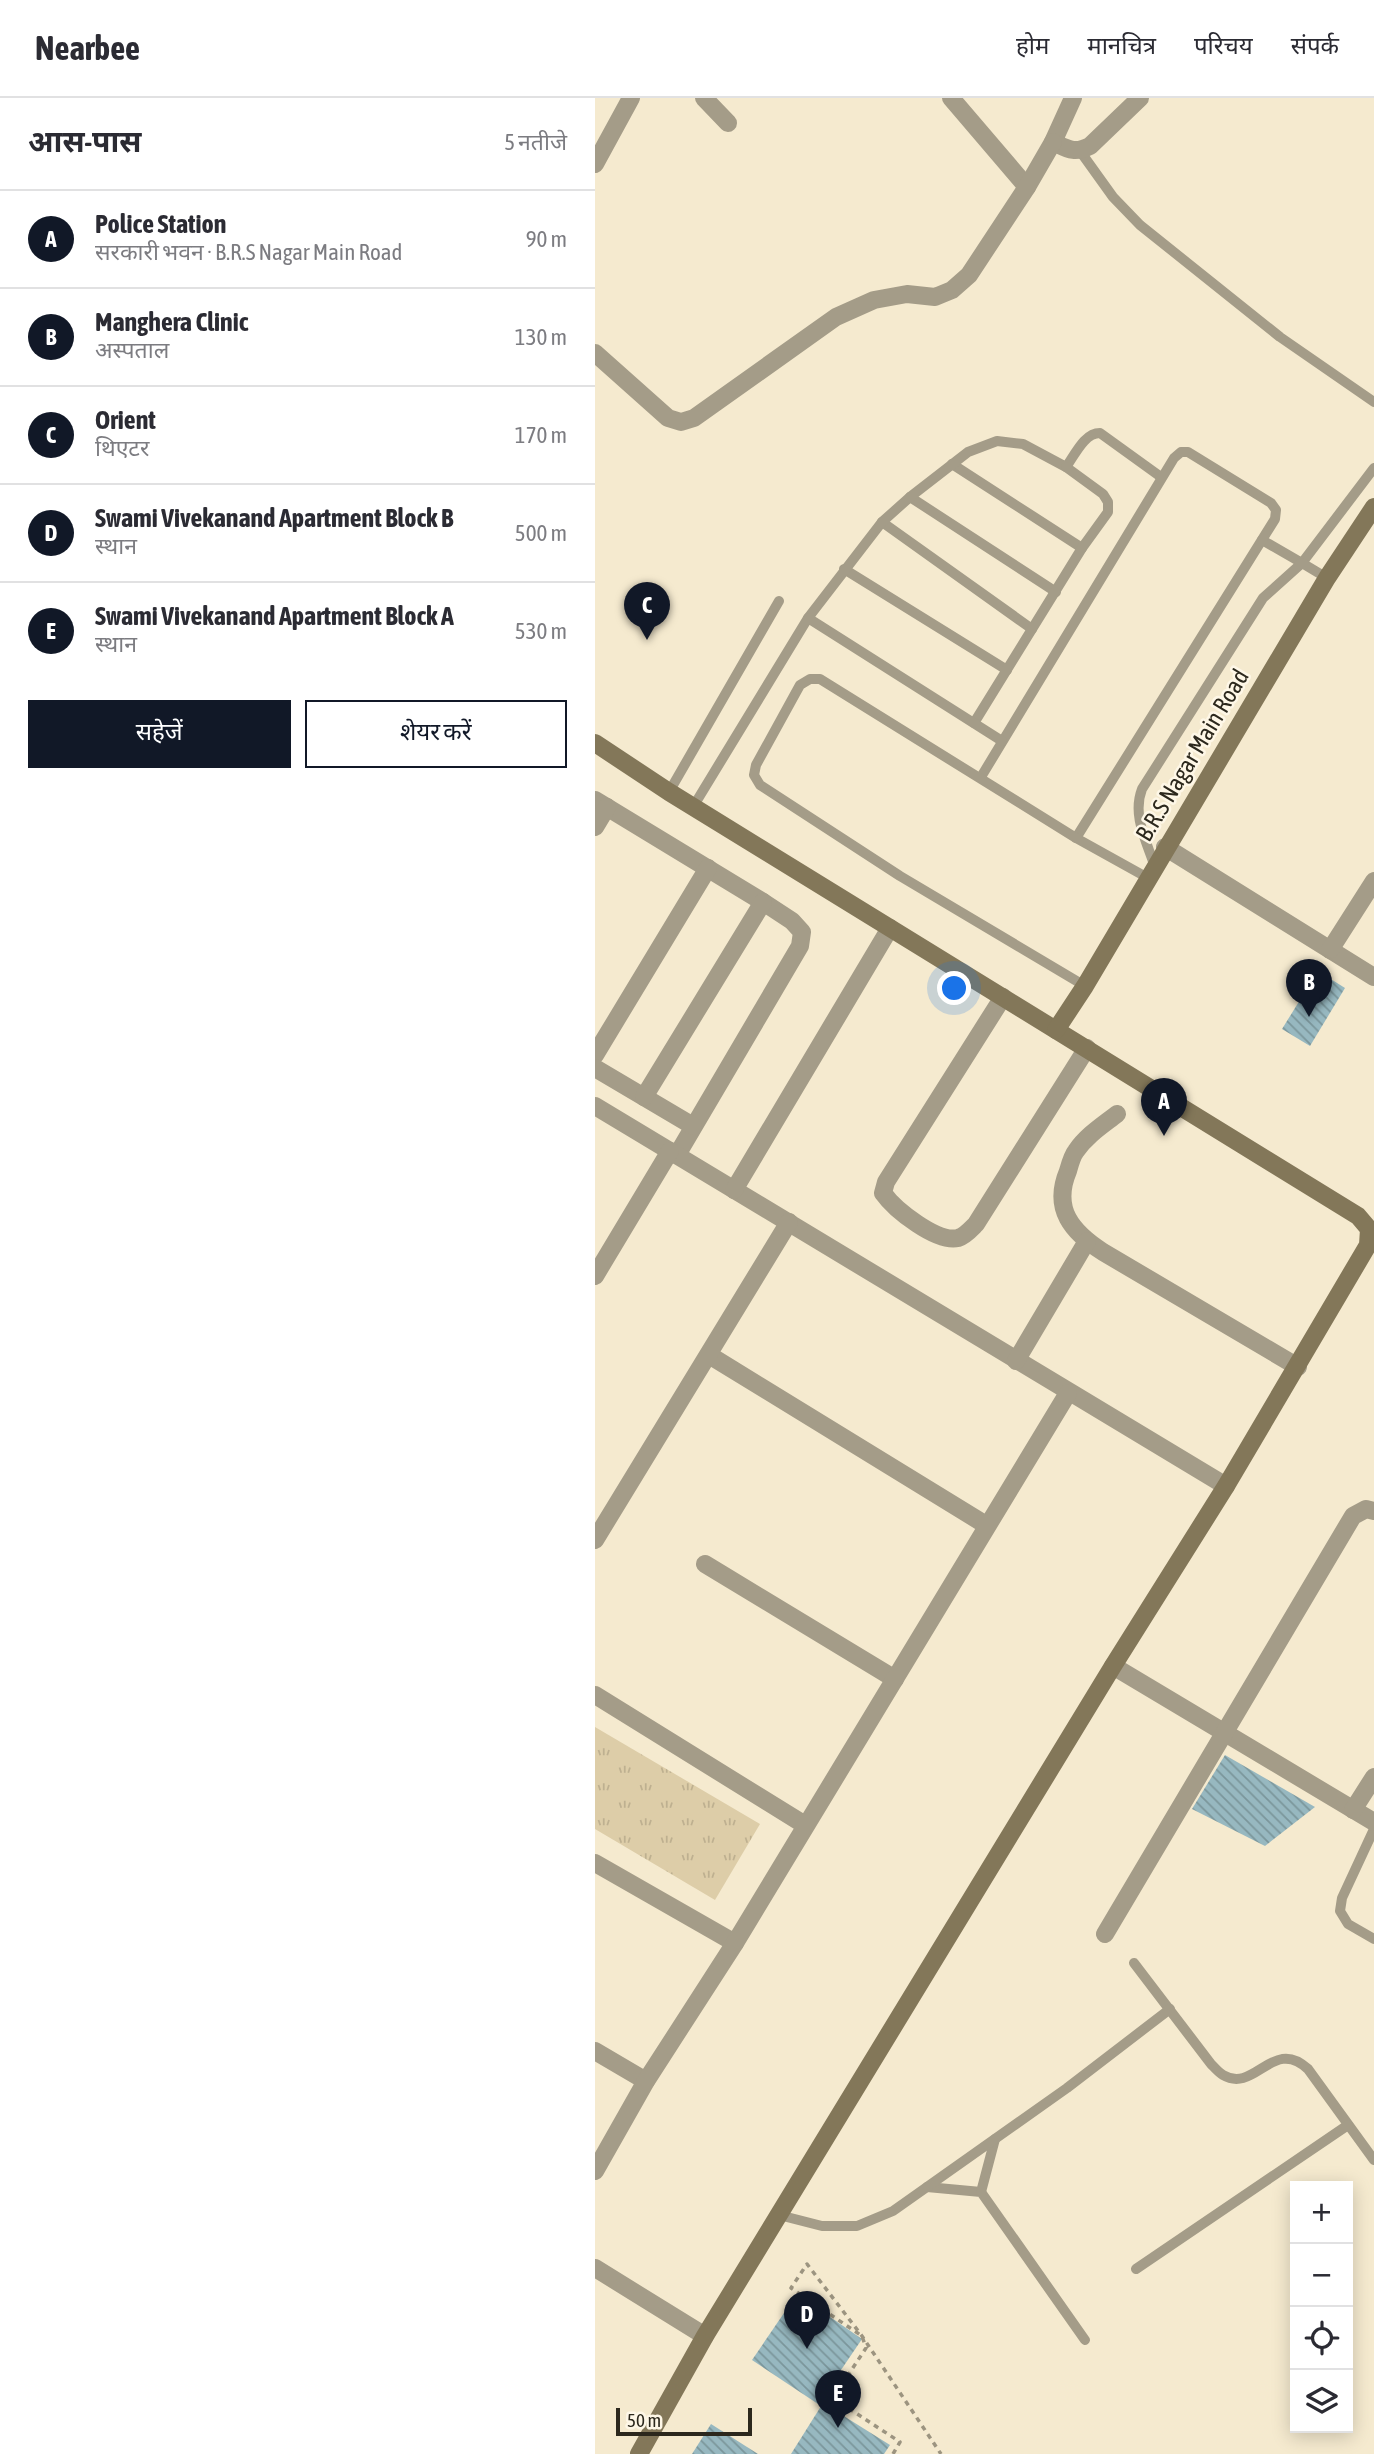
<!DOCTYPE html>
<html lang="hi">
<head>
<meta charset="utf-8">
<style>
  :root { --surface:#fff; --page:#f2f2f3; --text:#2b2b33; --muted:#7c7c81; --line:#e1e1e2; --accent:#111827 }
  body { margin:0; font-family:"Asap Condensed","Noto Sans Devanagari",sans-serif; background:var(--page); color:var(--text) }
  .controls { position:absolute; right:21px; bottom:21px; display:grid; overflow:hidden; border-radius:0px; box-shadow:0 4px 18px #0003 }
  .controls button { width:63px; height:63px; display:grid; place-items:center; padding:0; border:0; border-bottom:2px solid var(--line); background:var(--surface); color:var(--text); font:35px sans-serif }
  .scale { position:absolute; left:21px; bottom:18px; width:136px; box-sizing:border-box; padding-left:7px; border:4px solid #2c281d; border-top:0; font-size:19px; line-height:24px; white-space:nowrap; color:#2c281d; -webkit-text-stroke:5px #fef7e7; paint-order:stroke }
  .you { position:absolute; left:360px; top:891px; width:24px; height:24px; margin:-18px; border:5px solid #fff; border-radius:50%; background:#1a73e8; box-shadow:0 0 0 10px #1a73e833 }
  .badge { display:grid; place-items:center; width:46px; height:46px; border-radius:50%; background:var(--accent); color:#fff; font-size:23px; font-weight:700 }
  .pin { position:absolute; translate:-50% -58px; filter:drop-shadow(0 2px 4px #0008) }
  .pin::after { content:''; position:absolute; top:37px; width:24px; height:21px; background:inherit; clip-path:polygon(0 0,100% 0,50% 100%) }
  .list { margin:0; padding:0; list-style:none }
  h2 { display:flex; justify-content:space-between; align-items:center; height:91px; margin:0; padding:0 28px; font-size:30px }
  h2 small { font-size:23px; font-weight:400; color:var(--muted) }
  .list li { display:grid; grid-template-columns:46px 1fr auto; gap:21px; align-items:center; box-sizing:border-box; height:98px; padding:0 28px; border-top:2px solid var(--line) }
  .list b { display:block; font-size:26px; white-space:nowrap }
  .list p { margin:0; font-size:23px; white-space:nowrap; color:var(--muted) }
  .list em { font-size:23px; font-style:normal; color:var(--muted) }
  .actions { display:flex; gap:14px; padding:21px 28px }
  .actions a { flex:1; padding:16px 0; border:2px solid var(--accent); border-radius:0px; text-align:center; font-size:24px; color:var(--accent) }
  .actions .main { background:var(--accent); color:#fff }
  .icon { flex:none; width:38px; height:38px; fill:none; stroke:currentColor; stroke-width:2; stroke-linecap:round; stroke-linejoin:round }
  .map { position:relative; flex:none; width:779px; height:2356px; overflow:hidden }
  header { display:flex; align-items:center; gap:42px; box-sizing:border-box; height:98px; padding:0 35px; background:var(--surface); border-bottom:2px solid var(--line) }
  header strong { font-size:33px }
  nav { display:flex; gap:38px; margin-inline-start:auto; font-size:24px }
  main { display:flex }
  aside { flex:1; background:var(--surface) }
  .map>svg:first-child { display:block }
</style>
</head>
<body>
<header>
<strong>Nearbee</strong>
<nav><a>होम</a><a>मानचित्र</a><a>परिचय</a><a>संपर्क</a></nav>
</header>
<main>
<aside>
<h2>आस-पास<small>5 नतीजे</small></h2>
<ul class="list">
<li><span class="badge">A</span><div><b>Police Station</b><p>सरकारी भवन · B.R.S Nagar Main Road</p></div><em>90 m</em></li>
<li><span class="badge">B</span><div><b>Manghera Clinic</b><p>अस्पताल</p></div><em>130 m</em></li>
<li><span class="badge">C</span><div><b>Orient</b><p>थिएटर</p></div><em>170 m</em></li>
<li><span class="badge">D</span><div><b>Swami Vivekanand Apartment Block B</b><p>स्थान</p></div><em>500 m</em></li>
<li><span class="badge">E</span><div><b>Swami Vivekanand Apartment Block A</b><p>स्थान</p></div><em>530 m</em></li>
</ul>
<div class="actions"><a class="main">सहेजें</a><a>शेयर करें</a></div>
</aside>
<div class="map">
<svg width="779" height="2356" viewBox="0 0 779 2356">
  <defs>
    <pattern id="park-tufts" width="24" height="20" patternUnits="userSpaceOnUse" patternTransform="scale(1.75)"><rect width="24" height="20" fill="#ddcda8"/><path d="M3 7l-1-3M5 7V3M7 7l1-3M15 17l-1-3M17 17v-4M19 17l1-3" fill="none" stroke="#beb090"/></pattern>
    <pattern id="building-back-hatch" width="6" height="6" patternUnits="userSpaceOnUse" patternTransform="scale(1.75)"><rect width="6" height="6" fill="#97b8c0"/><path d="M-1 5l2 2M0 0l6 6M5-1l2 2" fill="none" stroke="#7b969b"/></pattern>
  </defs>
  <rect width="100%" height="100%" fill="#f5eacf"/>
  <polygon fill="url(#park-tufts)" points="0,1629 165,1726 120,1802 0,1731"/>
  <g fill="url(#building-back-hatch)">
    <polygon points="723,873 750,890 715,948 687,931"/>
    <polygon points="630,1657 720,1709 670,1748 597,1711"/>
    <polygon points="202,2196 267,2241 223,2306 157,2262"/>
    <polygon points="228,2305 295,2347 289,2356 196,2356"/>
    <polygon points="116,2326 163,2356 97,2356"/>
  </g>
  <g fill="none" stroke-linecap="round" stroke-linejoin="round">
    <polyline stroke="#9c9480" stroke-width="3.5" stroke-dasharray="5 5" stroke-linecap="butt" points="298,2356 305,2344 238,2300 271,2250 267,2238 196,2190 212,2166 267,2238 346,2356"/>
    <g stroke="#a49c88" stroke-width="10">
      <polyline points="485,53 518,99 545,127 685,239 779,304"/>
      <polyline points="357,366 487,450"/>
      <polyline points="315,399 461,494"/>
      <polyline points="287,424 437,531"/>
      <polyline points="667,442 707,465 779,370"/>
      <polyline points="249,471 412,572"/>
      <path d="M 213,520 L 287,424 L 315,399 L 373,354 L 402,343 L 428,346 L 471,369 C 480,357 489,335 505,335 L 566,379"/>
      <polyline points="379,625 487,450 513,414 513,404 508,396 471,369"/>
      <polyline points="386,679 579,360 586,354 593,354 676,405 681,412 680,421 481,740"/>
      <polyline points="74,694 184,503"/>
      <polyline points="98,709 213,520 407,643"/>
      <path d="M 560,769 C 551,742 537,717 547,691 L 668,500 L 707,465 L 732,480"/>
      <polyline points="490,888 305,778 165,687 159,677 161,667 205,587 215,581 225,581 481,740 553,780"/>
      <polyline points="779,1731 747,1800 745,1813 753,1826 779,1841"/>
      <path d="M 539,1865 L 616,1966 C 619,1969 624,1975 628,1977 C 660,1996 678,1938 713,1971 L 779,2062"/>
      <polyline points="332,2089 386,2094 490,2242"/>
      <polyline points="386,2094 400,2041"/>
      <polyline points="184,2117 227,2128 262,2128 298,2113 472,1990 575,1911"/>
      <polyline points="541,2171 753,2027"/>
    </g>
    <g stroke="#a49c88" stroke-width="18">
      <polyline points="109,0 133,25"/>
      <polyline points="356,0 432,89"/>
      <path d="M 478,0 L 458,44 C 473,51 479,56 495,48 L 545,0"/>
      <polyline points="0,66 36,0"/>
      <polyline points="0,255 73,320 86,324 99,320 241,219 279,202 312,196 340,199 357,192 374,177 432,89 458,44"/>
      <polyline points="0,702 168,804 197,823 207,834 205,848 82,1057"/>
      <polyline points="0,729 12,709"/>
      <polyline points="570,749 779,879"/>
      <polyline points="735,852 779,783"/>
      <path d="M 408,899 L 291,1084 L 288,1095 C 300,1112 342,1145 363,1140 C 370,1138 376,1131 381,1126 L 492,950"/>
      <polyline points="0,957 113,770"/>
      <polyline points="0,970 98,1028"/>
      <polyline points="49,999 168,804"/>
      <polyline points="0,1008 631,1388"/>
      <path d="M 522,1016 C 508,1027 492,1037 481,1053 C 477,1058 475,1066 473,1073 C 457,1111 477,1134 508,1154 L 703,1269"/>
      <polyline points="139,1092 295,830"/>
      <polyline points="0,1178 75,1053"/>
      <polyline points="114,1257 391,1427"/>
      <polyline points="421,1263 492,1143"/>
      <polyline points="0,1442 194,1124"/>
      <polyline points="110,1466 300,1581"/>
      <polyline points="518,1568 779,1724"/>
      <polyline points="0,1597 210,1727"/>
      <polyline points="758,1712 779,1679"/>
      <polyline points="0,1765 140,1845"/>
      <polyline points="510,1836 758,1418 771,1411 779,1413"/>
      <polyline points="0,1953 51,1983"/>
      <polyline points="0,2073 51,1983 140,1845 473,1295"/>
      <polyline points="0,2170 110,2238"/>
    </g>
    <g stroke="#837759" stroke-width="18">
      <polyline points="0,645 74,694 763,1118 774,1131 773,1147 631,1388 518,1568 110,2238 44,2356"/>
      <polyline points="461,932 490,888 732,480 779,409"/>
    </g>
  </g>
  <g text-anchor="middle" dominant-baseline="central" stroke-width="5" stroke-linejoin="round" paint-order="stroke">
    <g font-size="24" fill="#2c281d" stroke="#fef7e7">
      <text transform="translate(597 657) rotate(-59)">B.R.S Nagar Main Road</text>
    </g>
  </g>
</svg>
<div class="controls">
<button>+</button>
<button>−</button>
<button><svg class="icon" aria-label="locate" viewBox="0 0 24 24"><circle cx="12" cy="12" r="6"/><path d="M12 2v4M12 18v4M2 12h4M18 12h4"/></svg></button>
<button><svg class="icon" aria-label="layers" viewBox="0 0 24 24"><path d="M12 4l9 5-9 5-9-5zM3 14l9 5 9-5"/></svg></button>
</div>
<div class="scale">50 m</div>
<div class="you"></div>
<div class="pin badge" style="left:569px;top:1038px">A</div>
<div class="pin badge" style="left:714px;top:919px">B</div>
<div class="pin badge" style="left:52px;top:542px">C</div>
<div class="pin badge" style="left:212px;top:2251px">D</div>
<div class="pin badge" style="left:243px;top:2330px">E</div>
</div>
</main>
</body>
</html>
